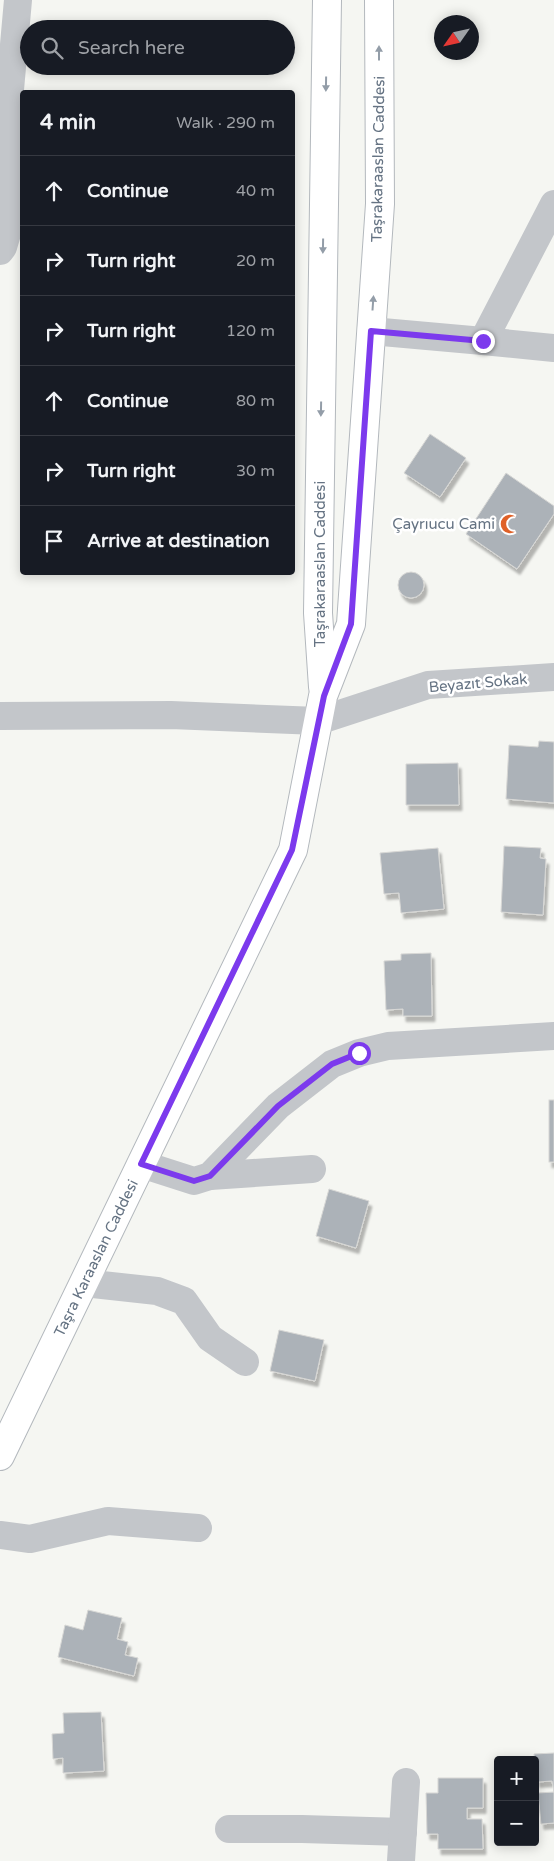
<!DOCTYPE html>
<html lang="en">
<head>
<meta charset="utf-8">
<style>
  :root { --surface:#171b24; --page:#20242c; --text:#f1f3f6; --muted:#9ea1a6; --line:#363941 }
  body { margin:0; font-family:"Varela Round",sans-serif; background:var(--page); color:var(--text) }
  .controls { position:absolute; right:15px; bottom:15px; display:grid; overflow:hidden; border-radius:5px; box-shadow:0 2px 12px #0003 }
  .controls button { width:45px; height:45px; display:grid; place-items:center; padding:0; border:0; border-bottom:1px solid var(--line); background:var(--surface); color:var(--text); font:25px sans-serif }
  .compass { position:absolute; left:434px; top:15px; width:45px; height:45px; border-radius:50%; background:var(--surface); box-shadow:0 2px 12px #0003; rotate:236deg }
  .stop { position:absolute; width:15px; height:15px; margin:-11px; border:4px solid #7c3aed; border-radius:50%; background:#fff }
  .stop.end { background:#7c3aed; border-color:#fff; box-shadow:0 1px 5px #0008 }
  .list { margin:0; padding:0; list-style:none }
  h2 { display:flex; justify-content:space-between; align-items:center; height:65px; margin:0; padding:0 20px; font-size:21px }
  h2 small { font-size:16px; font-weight:400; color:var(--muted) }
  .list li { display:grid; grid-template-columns:32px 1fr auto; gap:15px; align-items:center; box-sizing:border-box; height:70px; padding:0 20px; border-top:1px solid var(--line) }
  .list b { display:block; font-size:19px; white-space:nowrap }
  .list em { font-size:16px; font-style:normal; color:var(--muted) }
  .icon { flex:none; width:28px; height:28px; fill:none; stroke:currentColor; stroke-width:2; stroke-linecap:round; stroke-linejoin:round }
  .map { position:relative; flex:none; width:554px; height:1861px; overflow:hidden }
  .search { position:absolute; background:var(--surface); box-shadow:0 2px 12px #0003; left:20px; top:20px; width:275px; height:55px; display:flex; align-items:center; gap:12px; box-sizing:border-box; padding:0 18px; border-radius:28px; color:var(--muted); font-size:19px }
  .panel { position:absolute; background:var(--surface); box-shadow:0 2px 12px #0003; left:20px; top:90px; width:275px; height:485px; border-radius:5px }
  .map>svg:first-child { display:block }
</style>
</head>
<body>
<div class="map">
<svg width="554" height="1861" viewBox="0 0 554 1861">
  <defs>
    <filter id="shadow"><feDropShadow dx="3" dy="5.5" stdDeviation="1" flood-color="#0004"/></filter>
  </defs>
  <rect width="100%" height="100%" fill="#f5f6f2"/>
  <g fill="#acb2b8" stroke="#d7d7d5" filter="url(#shadow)">
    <polygon points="430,434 466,458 440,497 404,473"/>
    <polygon points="506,473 554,506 554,514 517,569 466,534"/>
    <circle cx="411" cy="585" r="13"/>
    <polygon points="539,741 554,742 554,803 506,799 509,745 538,747"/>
    <polygon points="458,763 459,805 406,805 406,764"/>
    <polygon points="504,846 541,848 540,858 546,859 543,915 501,912"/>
    <polygon points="438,848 444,909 401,913 399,893 384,894 380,853"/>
    <polygon points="431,953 432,1016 403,1016 403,1009 386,1010 384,961 401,960 401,954"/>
    <rect x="549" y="1100" width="5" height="62"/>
    <polygon points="329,1189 369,1201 356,1248 316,1236"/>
    <polygon points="279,1330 324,1340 315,1381 270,1371"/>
    <polygon points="88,1610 122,1618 117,1639 128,1642 125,1655 138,1658 134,1676 58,1657 65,1625 83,1630"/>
    <polygon points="101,1712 104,1771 63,1773 63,1758 53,1759 52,1734 64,1733 63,1713"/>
    <polygon points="554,1753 554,1823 541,1824 538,1793 554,1792 552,1781 537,1782 534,1754"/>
    <polygon points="438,1778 483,1778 483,1808 467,1808 467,1819 482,1819 483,1849 438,1849 438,1834 427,1834 426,1793 438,1793"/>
  </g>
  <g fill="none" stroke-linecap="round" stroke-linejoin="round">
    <defs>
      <g id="secondary">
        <polyline points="323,687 318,613 327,0"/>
        <polyline points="0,1456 293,850 323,696 351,624 380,204 379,0"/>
      </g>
    </defs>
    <use href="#secondary" stroke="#b3b8bd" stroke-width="30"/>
    <g stroke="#c3c6ca" stroke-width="28">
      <polyline points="0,251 3,247 8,230 7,123 18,0"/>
      <polyline points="371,331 483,341 554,204"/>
      <polyline points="483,341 554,348"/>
      <polyline points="0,716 171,715 318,721 428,685 554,677"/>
      <polyline points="141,1164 194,1181 210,1176 278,1106 332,1064 359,1053 388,1046 554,1036"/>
      <polyline points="210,1176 312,1169"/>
      <polyline points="84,1283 157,1291 184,1301 210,1338 245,1362"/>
      <polyline points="0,1535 30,1539 108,1521 198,1528"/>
      <polyline points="229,1829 302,1829 403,1832"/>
      <polyline points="401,1861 406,1782"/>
    </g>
    <use href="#secondary" stroke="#fff" stroke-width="28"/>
  </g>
  <defs><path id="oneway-solid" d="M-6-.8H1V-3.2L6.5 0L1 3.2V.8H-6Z" transform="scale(1.25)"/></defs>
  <g fill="#939da8">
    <use href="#oneway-solid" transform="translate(379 53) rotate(-90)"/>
    <use href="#oneway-solid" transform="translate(326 84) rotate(91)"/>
    <use href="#oneway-solid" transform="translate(323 246) rotate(91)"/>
    <use href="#oneway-solid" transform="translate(373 303) rotate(-86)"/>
    <use href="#oneway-solid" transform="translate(321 409) rotate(91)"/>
  </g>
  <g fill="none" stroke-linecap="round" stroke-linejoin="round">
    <polyline stroke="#7c3aed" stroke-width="6" points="359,1053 332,1064 278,1106 210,1176 194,1181 141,1164 292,850 324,696 351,624 371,331 483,341"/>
  </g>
  <defs>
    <symbol id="mosque-bare" viewBox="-9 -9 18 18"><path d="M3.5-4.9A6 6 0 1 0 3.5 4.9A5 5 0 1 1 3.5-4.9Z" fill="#df6128" stroke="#fff" stroke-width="2.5" paint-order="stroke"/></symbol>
  </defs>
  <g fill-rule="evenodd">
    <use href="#mosque-bare" x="496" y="510" width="28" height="28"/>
  </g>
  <g text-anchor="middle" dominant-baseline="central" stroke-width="5" stroke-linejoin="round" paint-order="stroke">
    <g font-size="15" fill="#657383" stroke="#fff">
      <text transform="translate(378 159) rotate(-89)">Taşrakaraaslan Caddesi</text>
      <text transform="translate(320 564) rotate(-90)">Taşrakaraaslan Caddesi</text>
      <text transform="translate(478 683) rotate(-5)">Beyazıt Sokak</text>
      <text transform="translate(96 1258) rotate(-64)">Taşra Karaaslan Caddesi</text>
    </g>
    <g font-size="15" fill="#657383" stroke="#fff" text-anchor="end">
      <text x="495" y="524">Çayrıucu Cami</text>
    </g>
  </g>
</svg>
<div class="controls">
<button>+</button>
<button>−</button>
</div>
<svg class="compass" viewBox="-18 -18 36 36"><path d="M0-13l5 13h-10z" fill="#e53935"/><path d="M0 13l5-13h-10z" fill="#9ea1a6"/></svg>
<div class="stop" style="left:359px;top:1053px"></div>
<div class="stop end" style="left:483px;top:341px"></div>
<div class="search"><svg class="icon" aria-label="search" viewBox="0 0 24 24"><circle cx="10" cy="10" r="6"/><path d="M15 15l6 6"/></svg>Search here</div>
<section class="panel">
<h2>4 min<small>Walk · 290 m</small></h2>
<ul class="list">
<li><svg class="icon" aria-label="ahead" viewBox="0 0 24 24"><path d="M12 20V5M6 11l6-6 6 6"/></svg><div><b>Continue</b></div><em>40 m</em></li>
<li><svg class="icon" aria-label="right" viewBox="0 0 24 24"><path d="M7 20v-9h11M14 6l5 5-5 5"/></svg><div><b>Turn right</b></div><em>20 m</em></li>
<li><svg class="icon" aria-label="right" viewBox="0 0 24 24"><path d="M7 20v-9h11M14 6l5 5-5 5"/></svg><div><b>Turn right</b></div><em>120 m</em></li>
<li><svg class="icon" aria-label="ahead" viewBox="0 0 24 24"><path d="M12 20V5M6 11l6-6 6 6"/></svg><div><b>Continue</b></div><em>80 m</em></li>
<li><svg class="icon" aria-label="right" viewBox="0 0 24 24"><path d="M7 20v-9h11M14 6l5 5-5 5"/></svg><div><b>Turn right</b></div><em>30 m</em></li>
<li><svg class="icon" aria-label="arrive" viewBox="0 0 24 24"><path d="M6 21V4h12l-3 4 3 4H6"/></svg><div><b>Arrive at destination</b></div></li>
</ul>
</section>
</div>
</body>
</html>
